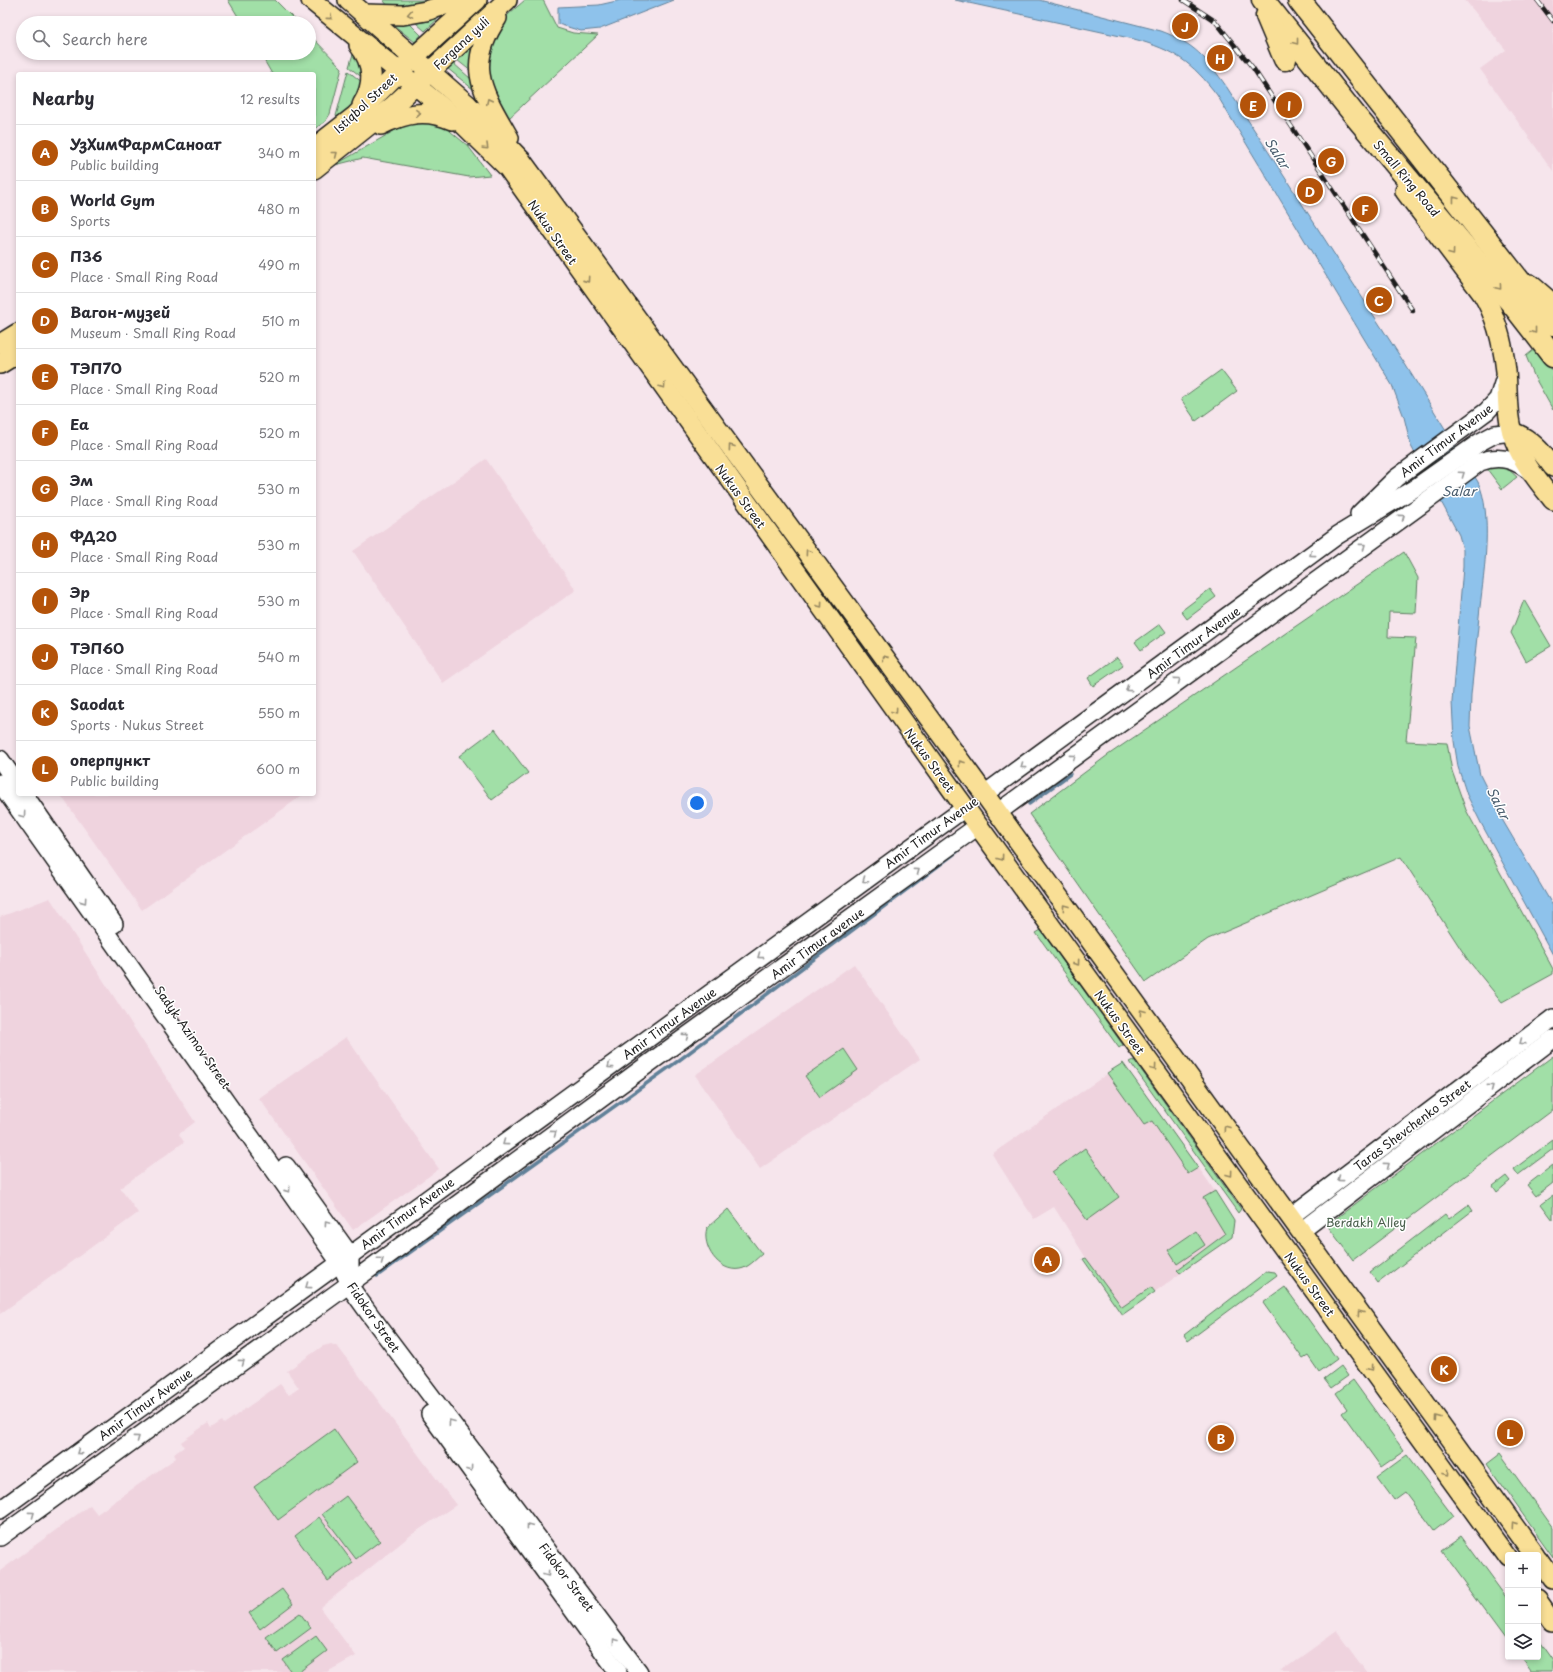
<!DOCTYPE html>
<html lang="en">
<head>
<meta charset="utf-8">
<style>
  :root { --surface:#fff; --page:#f7f7f7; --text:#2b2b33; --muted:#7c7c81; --line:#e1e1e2; --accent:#b45309 }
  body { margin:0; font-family:"Playpen Sans",sans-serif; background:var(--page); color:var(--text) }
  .controls { position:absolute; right:12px; bottom:12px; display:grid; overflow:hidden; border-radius:4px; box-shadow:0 2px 6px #0003 }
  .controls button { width:36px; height:36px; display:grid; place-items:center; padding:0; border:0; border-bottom:1px solid var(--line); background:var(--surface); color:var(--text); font:20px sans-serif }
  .you { position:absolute; left:697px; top:803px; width:14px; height:14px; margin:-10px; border:3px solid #fff; border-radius:50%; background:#1a73e8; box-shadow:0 0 0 6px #1a73e833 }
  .badge { display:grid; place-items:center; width:26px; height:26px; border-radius:50%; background:var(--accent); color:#fff; font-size:13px; font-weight:700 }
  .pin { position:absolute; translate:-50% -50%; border:2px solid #fff; box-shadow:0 1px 4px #0006 }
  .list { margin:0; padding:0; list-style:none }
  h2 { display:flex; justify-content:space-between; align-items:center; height:52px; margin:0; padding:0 16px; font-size:17px }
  h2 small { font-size:13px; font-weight:400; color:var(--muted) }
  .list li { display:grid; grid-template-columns:26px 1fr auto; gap:12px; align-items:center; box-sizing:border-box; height:56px; padding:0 16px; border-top:1px solid var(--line) }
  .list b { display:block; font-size:15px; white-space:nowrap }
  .list p { margin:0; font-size:13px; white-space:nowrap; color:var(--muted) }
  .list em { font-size:13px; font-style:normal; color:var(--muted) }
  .icon { flex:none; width:22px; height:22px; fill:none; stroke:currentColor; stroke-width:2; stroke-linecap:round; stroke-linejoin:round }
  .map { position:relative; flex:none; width:1553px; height:1672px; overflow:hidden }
  .search { position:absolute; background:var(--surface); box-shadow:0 2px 6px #0003; left:16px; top:16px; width:300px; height:44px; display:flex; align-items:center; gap:10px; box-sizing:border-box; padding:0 14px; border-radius:22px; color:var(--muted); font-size:15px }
  .panel { position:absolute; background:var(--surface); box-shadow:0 2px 6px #0003; left:16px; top:72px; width:300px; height:724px; border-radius:4px }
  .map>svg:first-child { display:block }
</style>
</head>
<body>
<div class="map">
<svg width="1553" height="1672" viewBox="0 0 1553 1672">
  <rect width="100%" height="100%" fill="#f6e5ec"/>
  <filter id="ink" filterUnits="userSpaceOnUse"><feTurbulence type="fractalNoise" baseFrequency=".025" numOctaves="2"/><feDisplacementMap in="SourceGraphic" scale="8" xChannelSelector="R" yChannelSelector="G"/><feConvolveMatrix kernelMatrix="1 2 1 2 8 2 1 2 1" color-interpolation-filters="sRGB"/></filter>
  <g filter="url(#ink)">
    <g fill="#efd3de">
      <polygon points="1465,0 1553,0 1553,171 1480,69 1506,50"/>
      <polygon points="486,459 576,590 443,683 353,551"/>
      <polygon points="60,794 304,794 142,910"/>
      <polygon points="50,898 195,1122 179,1134 184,1142 120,1188 138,1213 0,1314 0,917"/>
      <polygon points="854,964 920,1059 760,1169 695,1075"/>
      <polygon points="346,1037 439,1169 353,1230 259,1098"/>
      <polygon points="1123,1063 1208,1181 1234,1221 1232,1237 1122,1315 1054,1207 1034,1219 992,1154"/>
      <polygon points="331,1344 338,1347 456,1505 411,1535 320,1608 356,1656 327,1672 0,1672 0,1571 90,1505 97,1514 176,1458 174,1454 184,1447 181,1442 208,1423 211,1428 222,1421 224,1424 280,1384 289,1395 299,1388 287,1371 323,1346"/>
      <polygon points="1337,1631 1367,1672 1280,1672"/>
    </g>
    <g fill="#a1dfa7" stroke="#5e7e62">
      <polygon points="228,0 275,0 298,23 242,23"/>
      <polygon points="383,0 436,0 390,8"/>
      <path d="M 525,0 L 543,0 L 557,28 L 573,33 L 598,35 L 509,118 C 502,108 488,90 486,78 C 485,64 491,37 499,26 C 505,16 516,8 525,0 Z"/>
      <polygon points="442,15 425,31 416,23 430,21"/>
      <polygon points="391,23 410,24 421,35 415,42"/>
      <polygon points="309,34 342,68 330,114 325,122 314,129 314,74 272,74 260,53 309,53"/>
      <polygon points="475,44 472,72 457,60"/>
      <polygon points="353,54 358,60 364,79 349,67"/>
      <polygon points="453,63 471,79 474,90 447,68"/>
      <polygon points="348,71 363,83 352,104 339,119 336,116"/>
      <polygon points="424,119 444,126 468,146 490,175 469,177 363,158 335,165 411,121"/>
      <polygon points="1536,348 1553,371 1553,410 1535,378 1526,356"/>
      <polygon points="1221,370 1237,391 1196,421 1181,399"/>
      <polygon points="1496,467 1508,469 1517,477 1502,489 1487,469"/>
      <polygon points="1404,552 1418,578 1416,613 1389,612 1388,637 1416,638 1406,741 1447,743 1452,771 1466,810 1553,969 1553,974 1502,1002 1468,960 1401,857 1208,939 1146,982 1029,814 1108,755"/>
      <polygon points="1210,589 1216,597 1187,619 1181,611"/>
      <polygon points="1524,600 1551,646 1526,661 1511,633"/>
      <polygon points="1160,624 1166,632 1141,650 1135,642"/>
      <polygon points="1117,657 1123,665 1093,686 1088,678"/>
      <polygon points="495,729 528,773 492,800 459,756"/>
      <polygon points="1041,930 1123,1045 1119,1048 1036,933"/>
      <polygon points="844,1049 858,1070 820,1097 805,1076"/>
      <polygon points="1553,1056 1553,1110 1353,1260 1327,1225"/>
      <polygon points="1134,1060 1241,1209 1238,1213 1130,1062"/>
      <polygon points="1123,1063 1198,1168 1188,1174 1152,1121 1144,1125 1107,1073"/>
      <polygon points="1553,1140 1553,1149 1518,1175 1514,1169"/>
      <polygon points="1085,1148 1119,1197 1087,1220 1052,1172"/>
      <polygon points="1553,1165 1553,1183 1536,1196 1527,1185"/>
      <polygon points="1506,1176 1510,1181 1497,1192 1493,1186"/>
      <polygon points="1215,1191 1234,1221 1232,1237 1180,1273 1177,1270 1225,1234 1203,1198"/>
      <polygon points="1553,1195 1553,1220 1541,1204"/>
      <polygon points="1468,1205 1472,1211 1378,1283 1370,1272 1445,1214 1449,1219"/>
      <path d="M 728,1209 L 762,1254 C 756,1259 748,1268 740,1269 C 719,1273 701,1246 707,1228 Z"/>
      <polygon points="1196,1231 1205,1245 1177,1264 1168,1250"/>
      <polygon points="1086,1258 1122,1307 1151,1287 1155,1292 1122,1315 1083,1259"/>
      <polygon points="1267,1271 1275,1272 1277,1275 1188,1341 1184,1335"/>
      <polygon points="1285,1287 1337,1359 1319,1372 1308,1356 1303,1359 1263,1303"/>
      <polygon points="1341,1366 1348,1376 1331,1388 1324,1379"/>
      <polygon points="1353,1380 1404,1451 1381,1467 1342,1413 1347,1409 1336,1393"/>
      <polygon points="334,1429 357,1462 278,1520 254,1487"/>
      <polygon points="1500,1454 1553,1528 1553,1557 1487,1464"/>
      <polygon points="1407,1455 1453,1516 1434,1531 1405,1492 1394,1500 1377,1477"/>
      <polygon points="346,1496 380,1541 356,1559 322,1514"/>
      <polygon points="319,1517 353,1563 328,1581 295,1536"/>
      <polygon points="1461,1536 1508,1600 1508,1641 1441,1550"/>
      <polygon points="282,1589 293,1604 260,1629 249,1613"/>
      <polygon points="300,1613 311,1628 277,1653 266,1637"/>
      <polygon points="316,1636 327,1651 299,1672 291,1672 283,1660"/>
      <polygon points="1538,1641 1553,1662 1553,1672 1531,1672 1520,1657 1538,1657"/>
    </g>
    <g fill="#8ec2eb" stroke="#608098">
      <polygon points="621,0 674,0 600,29 581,31 558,24 558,7 599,5"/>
      <path d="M 955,0 L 1039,0 L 1161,31 C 1194,43 1207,59 1226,86 L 1405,364 L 1478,482 C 1493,514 1484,572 1480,607 C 1477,636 1474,666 1471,695 L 1470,726 L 1480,775 L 1503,821 L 1553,906 L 1553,955 L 1481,823 L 1467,795 L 1458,767 L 1454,741 L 1452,702 L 1463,567 L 1463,550 L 1459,535 L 1411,446 L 1404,417 L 1392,385 L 1217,95 C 1192,62 1174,50 1134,39 Z"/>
    </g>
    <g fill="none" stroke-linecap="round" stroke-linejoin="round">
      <g stroke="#608098" stroke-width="3.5">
        <polyline points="1029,804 1070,774"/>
        <polyline points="377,1276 678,1061 958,851"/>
      </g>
      <defs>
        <g id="secondary">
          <polyline points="1359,514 1396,478 1487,411 1498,399 1505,377"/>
          <polyline points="0,759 18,785"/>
          <polyline points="0,783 340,1263 353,1291 371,1316 639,1672"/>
          <polyline points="24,794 114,924"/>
          <polyline points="983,795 1338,535 1415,488 1480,442 1495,434 1512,432"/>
          <path d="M 997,813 L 1480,462 C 1500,454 1517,460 1533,474"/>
          <polyline points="286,1166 350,1255 350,1267"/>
          <polyline points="1290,1217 1553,1018"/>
          <polyline points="1301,1231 1553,1039"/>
          <polyline points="430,1414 618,1672"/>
          <polyline points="0,1510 965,808"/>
          <polyline points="0,1537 341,1290 655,1059 978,826"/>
        </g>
        <g id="primary">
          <polyline points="311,0 464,125 508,168 953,791 1508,1558"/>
          <polyline points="348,0 468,105 521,160 972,777 1535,1555"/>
          <polyline points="364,14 403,15 426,11 461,0"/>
          <path d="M 497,18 C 464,67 483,92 509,138"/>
          <path d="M 359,45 C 374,64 375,84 362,105"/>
          <path d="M 381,125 C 406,113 426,109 452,120"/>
          <polyline points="314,148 355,116 414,57 477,0"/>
          <polyline points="314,169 393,106 507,0"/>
          <path d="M 1405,191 L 1482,293 C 1497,317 1503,344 1506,371 C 1508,392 1506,413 1512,432 C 1519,458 1537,480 1553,500"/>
          <polyline points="1530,284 1553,304"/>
          <polyline points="0,344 18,333"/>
          <polyline points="0,364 18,353"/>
          <path d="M 1512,432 C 1530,438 1542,452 1553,467"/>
          <polyline points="1538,1559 1553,1580"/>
          <polyline points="1538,1600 1553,1621"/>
        </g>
        <g id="highway">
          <polyline points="1263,0 1357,118 1515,307 1553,356"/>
          <polyline points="1299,0 1553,324"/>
          <polyline points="1267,16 1285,59"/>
        </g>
      </defs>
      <use href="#secondary" stroke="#1c1c1c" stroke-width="20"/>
      <use href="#primary" stroke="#1c1c1c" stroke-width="22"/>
      <use href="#highway" stroke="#1c1c1c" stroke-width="25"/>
      <use href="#secondary" stroke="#fff" stroke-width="17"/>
      <use href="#primary" stroke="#f9df96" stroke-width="19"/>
      <use href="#highway" stroke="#f9df96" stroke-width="22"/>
      <defs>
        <g id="rail">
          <polyline points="1183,0 1215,21 1253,68 1413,311"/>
          <polyline points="1537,0 1553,21"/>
        </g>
      </defs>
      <use href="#rail" stroke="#1c1c1c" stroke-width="4.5"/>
      <use href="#rail" stroke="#fff" stroke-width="3" stroke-dasharray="9" stroke-linecap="butt"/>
    </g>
    <defs><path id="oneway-chevron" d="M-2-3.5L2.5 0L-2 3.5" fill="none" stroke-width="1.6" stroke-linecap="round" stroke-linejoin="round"/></defs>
    <g stroke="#96875f">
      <use href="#oneway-chevron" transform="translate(410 14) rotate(170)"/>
      <use href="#oneway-chevron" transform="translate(330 17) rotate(41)"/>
      <use href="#oneway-chevron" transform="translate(1296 42) rotate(52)"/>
      <use href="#oneway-chevron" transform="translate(489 101) rotate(-116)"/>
      <use href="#oneway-chevron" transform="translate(418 113) rotate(-3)"/>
      <use href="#oneway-chevron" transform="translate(486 147) rotate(44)"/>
      <use href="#oneway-chevron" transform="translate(335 154) rotate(-38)"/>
      <use href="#oneway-chevron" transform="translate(1455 199) rotate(-128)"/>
      <use href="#oneway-chevron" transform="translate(1452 253) rotate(53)"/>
      <use href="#oneway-chevron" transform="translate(587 280) rotate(55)"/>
      <use href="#oneway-chevron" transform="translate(1499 287) rotate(50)"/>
      <use href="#oneway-chevron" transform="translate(1534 331) rotate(52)"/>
      <use href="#oneway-chevron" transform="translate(663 386) rotate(55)"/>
      <use href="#oneway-chevron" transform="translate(731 447) rotate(-126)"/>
      <use href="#oneway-chevron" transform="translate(808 552) rotate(-126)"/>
      <use href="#oneway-chevron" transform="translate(820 605) rotate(54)"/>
      <use href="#oneway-chevron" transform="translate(885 658) rotate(-126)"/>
      <use href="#oneway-chevron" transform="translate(895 711) rotate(54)"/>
      <use href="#oneway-chevron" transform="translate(961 763) rotate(-126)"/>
      <use href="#oneway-chevron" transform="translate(1001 858) rotate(54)"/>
      <use href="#oneway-chevron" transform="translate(1065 907) rotate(-126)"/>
      <use href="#oneway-chevron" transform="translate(1077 963) rotate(54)"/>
      <use href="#oneway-chevron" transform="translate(1142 1012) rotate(-126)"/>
      <use href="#oneway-chevron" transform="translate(1154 1068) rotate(54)"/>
      <use href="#oneway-chevron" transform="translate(1226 1128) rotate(-126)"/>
      <use href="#oneway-chevron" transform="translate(1230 1174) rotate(54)"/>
      <use href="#oneway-chevron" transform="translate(1360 1313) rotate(-126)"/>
      <use href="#oneway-chevron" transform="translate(1371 1368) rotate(54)"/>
      <use href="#oneway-chevron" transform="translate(1437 1418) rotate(-126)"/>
      <use href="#oneway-chevron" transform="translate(1447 1473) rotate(54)"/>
      <use href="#oneway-chevron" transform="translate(1513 1523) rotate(-125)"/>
    </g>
    <g stroke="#999">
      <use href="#oneway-chevron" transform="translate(1462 474) rotate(-35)"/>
      <use href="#oneway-chevron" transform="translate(1402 517) rotate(-36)"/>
      <use href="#oneway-chevron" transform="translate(1363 546) rotate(-36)"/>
      <use href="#oneway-chevron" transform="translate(1312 554) rotate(143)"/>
      <use href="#oneway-chevron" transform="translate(1178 680) rotate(-36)"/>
      <use href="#oneway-chevron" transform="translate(1128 689) rotate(144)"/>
      <use href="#oneway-chevron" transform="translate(1073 757) rotate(-36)"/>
      <use href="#oneway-chevron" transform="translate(1023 766) rotate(144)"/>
      <use href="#oneway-chevron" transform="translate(23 815) rotate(54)"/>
      <use href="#oneway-chevron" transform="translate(917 871) rotate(-36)"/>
      <use href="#oneway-chevron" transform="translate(865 880) rotate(145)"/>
      <use href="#oneway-chevron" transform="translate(84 901) rotate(55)"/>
      <use href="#oneway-chevron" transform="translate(760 956) rotate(144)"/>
      <use href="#oneway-chevron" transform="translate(686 1036) rotate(-36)"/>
      <use href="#oneway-chevron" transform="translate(1522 1042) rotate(143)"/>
      <use href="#oneway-chevron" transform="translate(610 1066) rotate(144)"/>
      <use href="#oneway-chevron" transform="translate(1491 1087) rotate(-37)"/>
      <use href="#oneway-chevron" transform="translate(554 1133) rotate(-36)"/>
      <use href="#oneway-chevron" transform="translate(505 1143) rotate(144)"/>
      <use href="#oneway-chevron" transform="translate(1387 1165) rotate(-37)"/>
      <use href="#oneway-chevron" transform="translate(1340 1179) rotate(143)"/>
      <use href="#oneway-chevron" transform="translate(288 1190) rotate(55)"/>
      <use href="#oneway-chevron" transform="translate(327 1223) rotate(-126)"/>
      <use href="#oneway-chevron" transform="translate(381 1260) rotate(-36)"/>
      <use href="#oneway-chevron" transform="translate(308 1286) rotate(144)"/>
      <use href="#oneway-chevron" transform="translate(242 1362) rotate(-36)"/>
      <use href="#oneway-chevron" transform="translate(451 1422) rotate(-127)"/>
      <use href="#oneway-chevron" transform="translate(137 1438) rotate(-36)"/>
      <use href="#oneway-chevron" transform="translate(79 1452) rotate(144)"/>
      <use href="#oneway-chevron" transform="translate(470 1469) rotate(54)"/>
      <use href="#oneway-chevron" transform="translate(32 1514) rotate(-36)"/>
      <use href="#oneway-chevron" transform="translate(529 1526) rotate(-127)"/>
      <use href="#oneway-chevron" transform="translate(547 1574) rotate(54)"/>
      <use href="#oneway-chevron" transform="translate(615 1641) rotate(-127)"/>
    </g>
  </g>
  <g text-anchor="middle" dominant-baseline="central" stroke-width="3" stroke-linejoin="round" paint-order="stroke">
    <g font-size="12" fill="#1c1c1c" stroke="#fff">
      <text transform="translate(461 43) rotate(-43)">Fergana yuli</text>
      <text transform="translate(365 103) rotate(-43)">Istiqbol Street</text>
      <text transform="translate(1407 178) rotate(50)">Small Ring Road</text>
      <text transform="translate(553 232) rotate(55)">Nukus Street</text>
      <text transform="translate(1446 440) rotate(-37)">Amir Timur Avenue</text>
      <text transform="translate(741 496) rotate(54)">Nukus Street</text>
      <text transform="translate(1193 642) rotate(-36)">Amir Timur Avenue</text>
      <text transform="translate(930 760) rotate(54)">Nukus Street</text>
      <text transform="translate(931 832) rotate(-36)">Amir Timur Avenue</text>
      <text transform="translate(817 943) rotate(-36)">Amir Timur avenue</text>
      <text transform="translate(1120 1022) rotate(54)">Nukus Street</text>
      <text transform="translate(669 1023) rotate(-36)">Amir Timur Avenue</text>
      <text transform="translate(193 1037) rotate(55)">Sadyk Azimov Street</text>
      <text transform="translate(1412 1125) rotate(-37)">Taras Shevchenko Street</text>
      <text transform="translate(407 1213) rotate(-36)">Amir Timur Avenue</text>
      <text transform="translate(1310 1284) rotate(54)">Nukus Street</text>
      <text transform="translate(374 1317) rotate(55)">Fidokor Street</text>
      <text transform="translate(145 1404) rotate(-36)">Amir Timur Avenue</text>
      <text transform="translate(567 1577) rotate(53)">Fidokor Street</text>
    </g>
    <g font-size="12" fill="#4b604d" stroke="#fff">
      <text x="1366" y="1222">Berdakh Alley</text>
    </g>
    <g font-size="13" font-style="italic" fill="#4a5e6f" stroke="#fff">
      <text transform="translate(1278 153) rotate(58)">Salar</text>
      <text x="1459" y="490">Salar</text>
      <text transform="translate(1499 803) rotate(64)">Salar</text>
    </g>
  </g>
</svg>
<div class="controls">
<button>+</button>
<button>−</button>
<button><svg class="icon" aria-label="layers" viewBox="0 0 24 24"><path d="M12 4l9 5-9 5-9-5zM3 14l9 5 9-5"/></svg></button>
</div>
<div class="you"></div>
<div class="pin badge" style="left:1047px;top:1260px">A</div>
<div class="pin badge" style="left:1221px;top:1438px">B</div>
<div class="pin badge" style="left:1379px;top:300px">C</div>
<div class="pin badge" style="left:1310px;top:191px">D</div>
<div class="pin badge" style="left:1253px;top:105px">E</div>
<div class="pin badge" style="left:1365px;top:209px">F</div>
<div class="pin badge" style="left:1331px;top:161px">G</div>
<div class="pin badge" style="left:1220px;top:58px">H</div>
<div class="pin badge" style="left:1289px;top:105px">I</div>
<div class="pin badge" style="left:1185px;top:26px">J</div>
<div class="pin badge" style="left:1444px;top:1369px">K</div>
<div class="pin badge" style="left:1510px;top:1433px">L</div>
<div class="search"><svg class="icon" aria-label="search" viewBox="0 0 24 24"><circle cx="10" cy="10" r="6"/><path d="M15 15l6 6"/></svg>Search here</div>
<section class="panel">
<h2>Nearby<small>12 results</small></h2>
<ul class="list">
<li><span class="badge">A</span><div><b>УзХимФармСаноат</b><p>Public building</p></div><em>340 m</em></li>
<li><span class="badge">B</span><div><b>World Gym</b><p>Sports</p></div><em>480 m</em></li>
<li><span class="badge">C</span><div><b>П36</b><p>Place · Small Ring Road</p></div><em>490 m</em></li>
<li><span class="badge">D</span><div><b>Вагон-музей</b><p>Museum · Small Ring Road</p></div><em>510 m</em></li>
<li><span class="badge">E</span><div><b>ТЭП70</b><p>Place · Small Ring Road</p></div><em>520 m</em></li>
<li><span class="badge">F</span><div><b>Еа</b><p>Place · Small Ring Road</p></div><em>520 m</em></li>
<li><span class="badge">G</span><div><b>Эм</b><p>Place · Small Ring Road</p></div><em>530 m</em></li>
<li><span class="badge">H</span><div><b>ФД20</b><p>Place · Small Ring Road</p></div><em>530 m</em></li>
<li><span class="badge">I</span><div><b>Эр</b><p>Place · Small Ring Road</p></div><em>530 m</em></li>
<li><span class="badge">J</span><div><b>ТЭП60</b><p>Place · Small Ring Road</p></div><em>540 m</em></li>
<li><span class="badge">K</span><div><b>Saodat</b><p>Sports · Nukus Street</p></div><em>550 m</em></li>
<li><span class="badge">L</span><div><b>оперпункт</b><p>Public building</p></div><em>600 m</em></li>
</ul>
</section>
</div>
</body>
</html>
